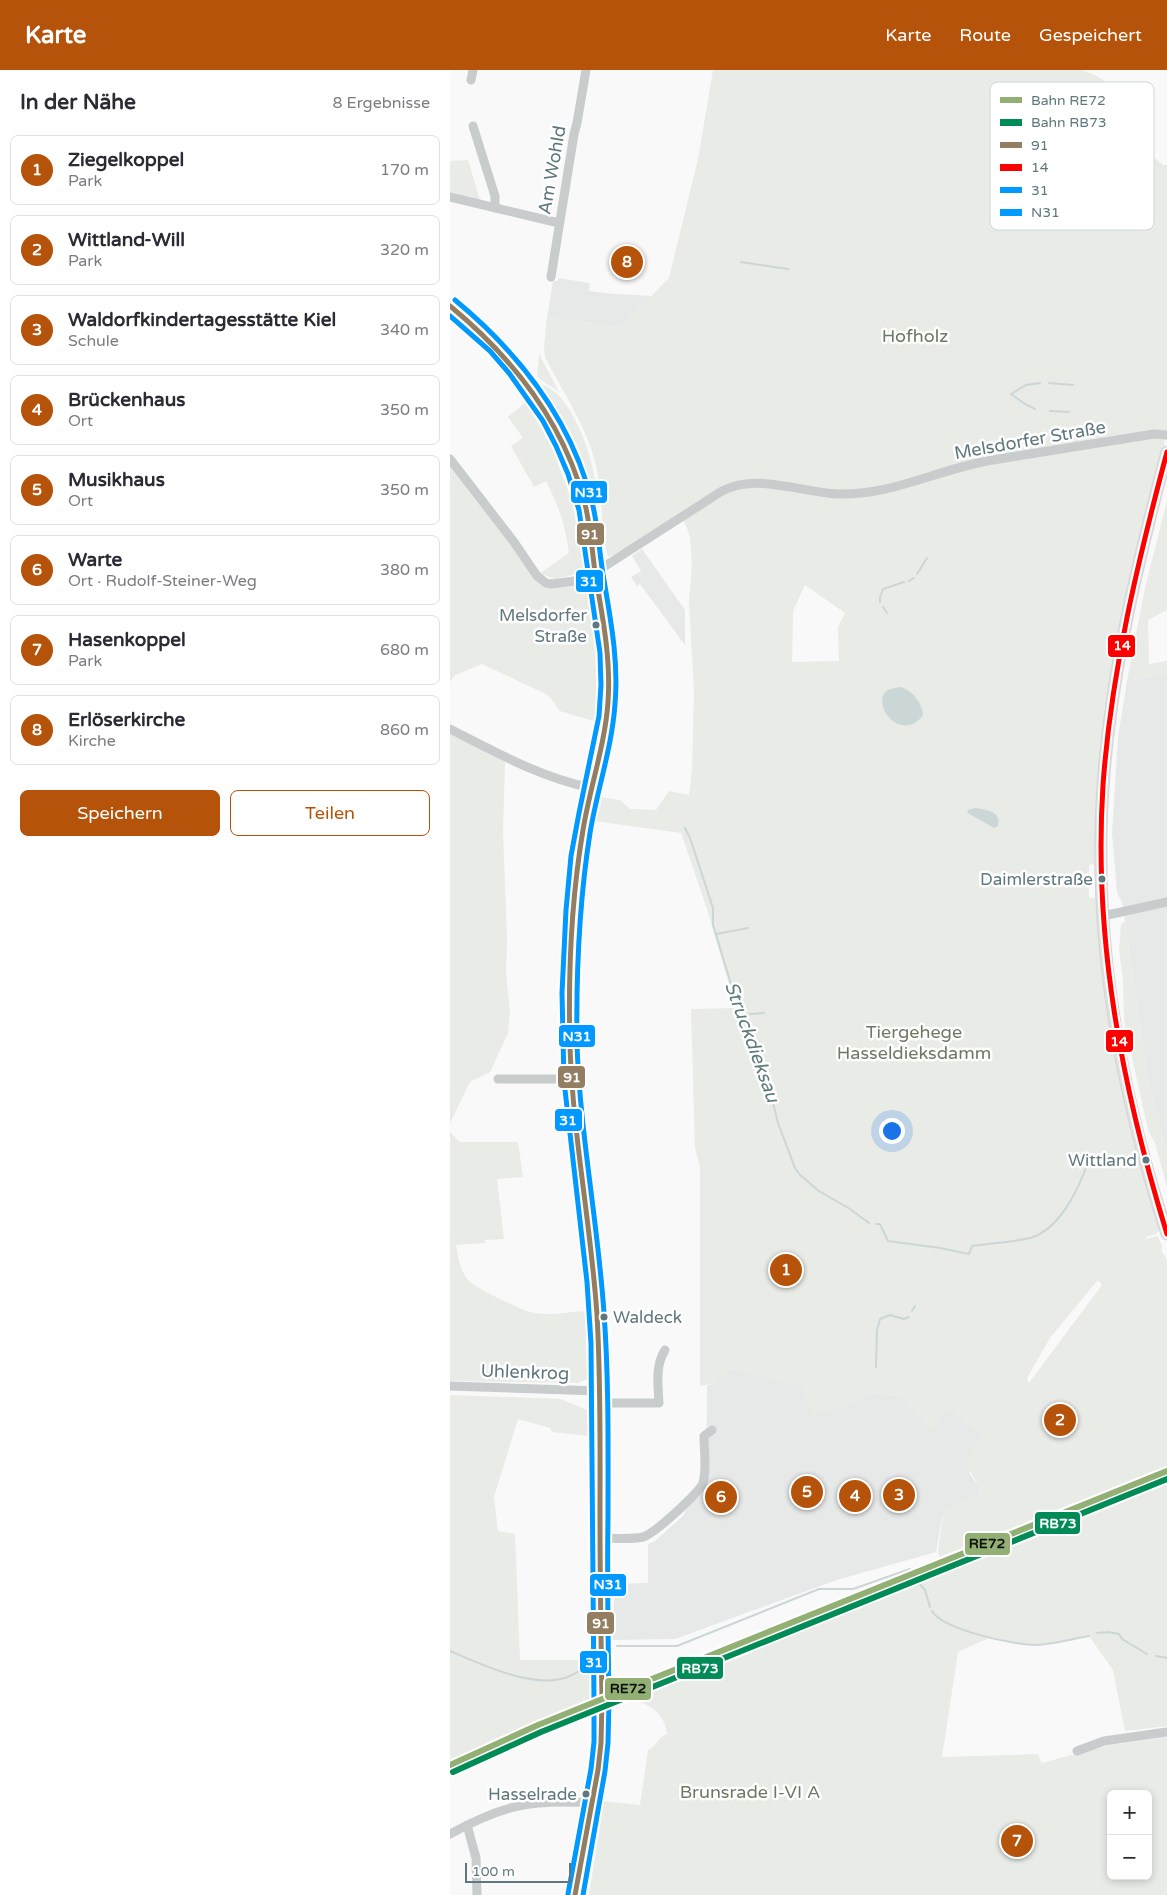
<!DOCTYPE html>
<html lang="de">
<head>
<meta charset="utf-8">
<style>
  :root { --surface:#fff; --page:#f2f2f3; --text:#2b2b33; --muted:#7c7c81; --line:#e1e1e2; --accent:#b45309 }
  body { margin:0; font-family:"Varela Round",sans-serif; background:var(--page); color:var(--text) }
  .controls { position:absolute; right:15px; bottom:15px; display:grid; overflow:hidden; border-radius:8px; box-shadow:0 2px 8px #0003 }
  .controls button { width:45px; height:45px; display:grid; place-items:center; padding:0; border:0; border-bottom:1px solid var(--line); background:var(--surface); color:var(--text); font:25px sans-serif }
  .scale { position:absolute; left:15px; bottom:12px; width:106px; box-sizing:border-box; padding-left:5px; border:2px solid #5f777d; border-top:0; font-size:14px; line-height:18px; white-space:nowrap; color:#5f777d; -webkit-text-stroke:4px #fff; paint-order:stroke }
  .you { position:absolute; left:441px; top:1060px; width:18px; height:18px; margin:-12px; border:4px solid #fff; border-radius:50%; background:#1a73e8; box-shadow:0 0 0 8px #1a73e833 }
  .badge { display:grid; place-items:center; width:32px; height:32px; border-radius:50%; background:var(--accent); color:#fff; font-size:16px; font-weight:700 }
  .pin { position:absolute; translate:-50% -50%; border:2px solid #fff; box-shadow:0 1px 5px #0006 }
  .list { margin:0; padding:0; list-style:none }
  h2 { display:flex; justify-content:space-between; align-items:center; height:65px; margin:0; padding:0 20px; font-size:21px }
  h2 small { font-size:16px; font-weight:400; color:var(--muted) }
  .list li { display:grid; grid-template-columns:32px 1fr auto; gap:15px; align-items:center; box-sizing:border-box; height:70px; margin:0 10px 10px; padding:0 10px; border:1px solid var(--line); border-radius:8px }
  .list b { display:block; font-size:19px; white-space:nowrap }
  .list p { margin:0; font-size:16px; white-space:nowrap; color:var(--muted) }
  .list em { font-size:16px; font-style:normal; color:var(--muted) }
  .actions { display:flex; gap:10px; padding:15px 20px }
  .actions a { flex:1; padding:11px 0; border:1px solid var(--accent); border-radius:8px; text-align:center; font-size:18px; color:var(--accent) }
  .actions .main { background:var(--accent); color:#fff }
  .map { position:relative; flex:none; width:717px; height:1825px; overflow:hidden }
  header { display:flex; align-items:center; gap:30px; box-sizing:border-box; height:70px; padding:0 25px; background:var(--accent); color:#fff }
  header strong { font-size:24px }
  nav { display:flex; gap:28px; margin-inline-start:auto; font-size:18px }
  main { display:flex }
  aside { flex:1; background:var(--surface) }
  .map>svg:first-child { display:block }
</style>
</head>
<body>
<header>
<strong>Karte</strong>
<nav><a>Karte</a><a>Route</a><a>Gespeichert</a></nav>
</header>
<main>
<aside>
<h2>In der Nähe<small>8 Ergebnisse</small></h2>
<ul class="list">
<li><span class="badge">1</span><div><b>Ziegelkoppel</b><p>Park</p></div><em>170 m</em></li>
<li><span class="badge">2</span><div><b>Wittland-Will</b><p>Park</p></div><em>320 m</em></li>
<li><span class="badge">3</span><div><b>Waldorfkindertagesstätte Kiel</b><p>Schule</p></div><em>340 m</em></li>
<li><span class="badge">4</span><div><b>Brückenhaus</b><p>Ort</p></div><em>350 m</em></li>
<li><span class="badge">5</span><div><b>Musikhaus</b><p>Ort</p></div><em>350 m</em></li>
<li><span class="badge">6</span><div><b>Warte</b><p>Ort · Rudolf-Steiner-Weg</p></div><em>380 m</em></li>
<li><span class="badge">7</span><div><b>Hasenkoppel</b><p>Park</p></div><em>680 m</em></li>
<li><span class="badge">8</span><div><b>Erlöserkirche</b><p>Kirche</p></div><em>860 m</em></li>
</ul>
<div class="actions"><a class="main">Speichern</a><a>Teilen</a></div>
</aside>
<div class="map">
<svg width="717" height="1825" viewBox="0 0 717 1825">
  <rect width="100%" height="100%" fill="#f9f9f9"/>
  <g fill="#e7e9e9">
    <polygon points="108,208 140,213 139,221 165,224 202,226 170,258 97,247 103,211 108,211"/>
    <polygon points="192,479 235,540 235,575 190,514 187,516 181,507 191,501 182,486"/>
    <polygon points="717,603 717,1082 697,1009 675,851 672,832 667,823 662,763 668,667 677,611"/>
    <polygon points="281,1298 353,1316 390,1337 421,1323 450,1325 482,1360 498,1337 533,1367 523,1379 519,1403 529,1416 531,1422 528,1426 496,1440 492,1447 486,1482 387,1510 225,1569 163,1570 164,1514 198,1513 198,1474 205,1471 234,1445 236,1439 256,1419 257,1316 265,1312"/>
  </g>
  <g fill="#e8ebe6" fill-rule="evenodd">
    <path d="M 263,0 L 631,0 L 643,4 L 660,14 L 654,21 L 692,77 L 713,95 L 717,95 L 717,358 C 709,411 692,461 680,513 C 657,605 647,699 644,794 L 639,795 L 639,828 L 645,828 L 651,886 L 691,1094 L 709,1161 L 706,1164 L 696,1167 L 696,1169 L 708,1166 L 713,1179 L 711,1180 L 717,1190 L 717,1396 L 489,1487 L 488,1481 L 493,1443 L 496,1440 L 528,1426 L 531,1422 C 528,1411 520,1404 516,1392 L 523,1379 L 533,1367 L 498,1338 L 482,1361 L 450,1325 L 421,1323 L 390,1337 L 362,1345 L 353,1316 L 281,1298 L 265,1313 L 250,1316 L 250,1097 L 245,1078 L 241,939 L 286,938 L 257,839 L 231,763 L 145,751 L 150,727 L 170,730 L 180,739 L 206,740 L 219,721 L 239,725 L 242,699 L 244,622 L 239,532 L 242,494 L 240,468 L 237,458 L 230,445 L 171,482 L 158,487 C 150,455 153,420 144,388 C 134,352 112,321 95,287 L 94,277 L 97,247 L 170,258 L 219,208 L 248,89 ZM 355,515 L 395,543 L 388,557 L 389,591 L 342,592 L 343,541 ZM 648,1210 L 652,1215 L 579,1313 L 577,1308 L 600,1268 Z"/>
    <polygon points="18,90 30,130 0,122 0,91"/>
    <polygon points="89,284 109,322 87,307"/>
    <path d="M 90,314 C 103,317 113,329 120,341 C 137,368 145,401 148,432 C 150,450 149,468 153,486 L 151,485 C 139,422 125,369 88,316 Z"/>
    <path d="M 76,332 L 102,378 L 122,431 L 135,502 L 105,509 L 94,505 L 87,506 L 104,516 L 138,514 C 143,560 150,605 144,651 L 110,641 L 98,625 L 32,594 L 5,605 L 0,612 L 0,395 L 86,506 L 119,483 C 115,453 109,437 96,411 L 84,417 L 61,376 L 73,368 L 58,347 Z"/>
    <polygon points="717,431 717,540 698,550 699,594 717,591 717,603 677,611 695,518"/>
    <polygon points="0,664 55,692 53,762 57,869 56,905 60,941 58,963 40,1002 20,1012 0,1053"/>
    <polygon points="675,851 697,1009 717,1082 717,1117 705,1073 698,1060 674,950 673,910 669,879 671,854"/>
    <path d="M 0,1062 L 10,1072 L 68,1072 L 73,1107 L 47,1109 L 54,1169 L 35,1170 L 35,1173 L 6,1175 C 8,1186 10,1202 19,1211 C 30,1220 71,1241 85,1243 C 101,1246 119,1242 135,1241 L 137,1309 L 128,1313 L 0,1311 Z"/>
    <polygon points="0,1325 111,1329 139,1341 139,1366 102,1362 100,1358 68,1349 44,1427 48,1461 65,1464 70,1590 143,1590 142,1630 71,1657 0,1691"/>
    <path d="M 717,1407 L 717,1656 L 675,1661 L 663,1600 L 639,1566 L 587,1575 L 572,1574 L 541,1567 L 508,1582 L 492,1687 L 588,1684 L 592,1693 L 655,1676 L 717,1667 L 717,1825 L 139,1825 L 154,1731 L 190,1735 L 198,1680 C 207,1676 208,1667 217,1664 C 215,1639 192,1631 171,1626 L 412,1530 L 500,1491 ZM 661,1724 L 698,1724 L 698,1806 L 661,1806 Z"/>
    <polygon points="264,1433 278,1438 278,1445 269,1454 264,1452 260,1454 257,1449 263,1445 260,1437"/>
  </g>
  <g fill="#cbd7d7">
    <path d="M 450,617 C 462,620 472,632 473,645 C 456,670 427,645 433,626 C 435,619 444,618 450,617 Z"/>
    <path d="M 525,738 C 536,740 552,741 548,756 L 544,758 L 518,743 L 517,740 Z"/>
  </g>
  <g fill="none" stroke-linecap="round" stroke-linejoin="round">
    <g stroke="#cbd7d7" stroke-width="2">
      <polyline points="569,34 579,25"/>
      <polyline points="549,50 562,40"/>
      <polyline points="614,82 618,70"/>
      <polyline points="604,105 608,97"/>
      <polyline points="602,133 611,133"/>
      <polyline points="625,133 633,133"/>
      <polyline points="291,192 338,199"/>
      <polyline points="599,313 623,315"/>
      <polyline points="585,339 575,334 561,324 576,315 590,313"/>
      <polyline points="600,341 619,342"/>
      <polyline points="467,504 477,488"/>
      <polyline points="459,511 464,508"/>
      <polyline points="430,532 430,527 433,519 454,512"/>
      <polyline points="433,537 437,543"/>
      <polyline points="235,758 240,768 263,838 263,855 295,960 318,1013 328,1053 345,1098 350,1105 369,1121 400,1139 419,1153"/>
      <polyline points="266,864 298,858"/>
      <polyline points="291,945 314,943"/>
      <path d="M 426,1154 L 430,1154 L 438,1171 L 490,1178 L 519,1184 L 522,1176 C 535,1174 576,1171 586,1166 C 613,1153 628,1119 638,1093"/>
      <polyline points="462,1241 465,1236"/>
      <polyline points="426,1297 427,1260 430,1249 440,1245 454,1249 459,1247"/>
      <polyline points="464,1508 475,1520 480,1537"/>
      <path d="M 482,1541 C 493,1560 564,1575 586,1575 C 603,1574 622,1569 639,1566"/>
      <polyline points="647,1563 658,1562 669,1564 672,1569 697,1584"/>
      <polyline points="167,1576 227,1576 369,1519 403,1519 460,1499"/>
      <path d="M 0,1581 C 30,1594 87,1621 120,1606 C 128,1603 135,1596 143,1591"/>
      <polyline points="706,1586 717,1588"/>
    </g>
    <defs>
      <path id="major" d="M 717,382 C 684,506 653,635 651,764 C 648,900 675,1035 717,1164"/>
    </defs>
    <use href="#major" stroke="#d4d5d6" stroke-width="13"/>
    <g stroke="#c9cccd" stroke-width="9">
      <polyline points="21,10 23,0"/>
      <polyline points="23,56 45,126 45,138"/>
      <polyline points="0,127 109,153"/>
      <polyline points="101,207 124,64 127,53 136,0"/>
      <path d="M 0,236 C 64,285 113,351 134,430 C 140,453 142,478 145,502 C 152,545 161,587 158,631 C 155,675 140,717 133,760 C 121,831 118,905 120,977 C 122,1067 142,1155 147,1245 C 152,1320 150,1395 150,1470 C 150,1524 151,1577 152,1630 L 151,1673 L 148,1700 L 125,1825"/>
      <path d="M 0,389 L 64,472 L 87,506 L 96,513 L 101,514 L 132,510 L 138,507 L 272,421 C 307,403 350,422 387,424 C 437,426 481,403 528,393 C 549,388 570,386 592,382 C 629,376 667,370 704,364 L 717,365"/>
      <path d="M 0,659 C 45,682 92,708 142,718"/>
      <polyline points="653,846 717,832"/>
      <polyline points="48,1009 121,1009"/>
      <polyline points="0,1316 149,1321"/>
      <path d="M 150,1333 L 209,1333 C 208,1315 205,1296 215,1280"/>
      <path d="M 150,1468 C 164,1468 180,1470 193,1467 C 204,1464 249,1423 253,1413 C 257,1399 254,1381 254,1366 L 262,1360"/>
      <polyline points="627,1681 654,1671 717,1662"/>
      <polyline points="17,1755 26,1788 27,1825"/>
      <path d="M 0,1764 C 53,1735 81,1729 142,1733"/>
    </g>
    <use href="#major" stroke="#dfe0e0" stroke-width="11"/>
    <defs>
      <path id="bus-1" d="M 0,236 C 63,288 112,350 134,430 C 141,456 142,483 146,509 C 153,549 161,590 158,632 C 155,675 140,717 133,760 C 121,831 118,905 120,977 C 123,1067 141,1155 147,1245 C 151,1313 150,1380 150,1448 C 150,1509 151,1569 152,1630 L 151,1673 L 148,1700 L 125,1825"/>
      <path id="bus-2" d="M 717,382 C 688,491 661,602 653,715 C 643,869 672,1018 717,1164"/>
      <polyline id="bus-3" points="0,246 40,281 59,303 93,351 106,376 118,404 129,440 150,583 151,615 149,646 129,743 121,786 116,840 112,923 114,1011 137,1212 141,1273 144,1630 144,1672 141,1699 118,1824"/>
      <path id="bus-4" d="M 5,230 C 69,283 121,349 142,432 C 148,455 149,480 153,504 C 160,547 169,590 165,634 C 162,678 147,720 140,763 C 129,833 126,904 127,974 C 130,1064 148,1153 154,1243 C 159,1311 158,1379 158,1447 C 157,1508 158,1569 159,1630 L 158,1673 L 155,1701 L 133,1825"/>
    </defs>
    <use href="#bus-1" stroke="#fff" stroke-width="9"/>
    <use href="#bus-2" stroke="#fff" stroke-width="9"/>
    <use href="#bus-3" stroke="#fff" stroke-width="9"/>
    <use href="#bus-4" stroke="#fff" stroke-width="9"/>
    <use href="#bus-1" stroke="#947e62" stroke-width="5"/>
    <use href="#bus-2" stroke="#f00" stroke-width="5"/>
    <use href="#bus-3" stroke="#09f" stroke-width="5"/>
    <use href="#bus-4" stroke="#09f" stroke-width="5"/>
    <defs>
      <polyline id="rail-1" points="0,1695 88,1655 717,1401"/>
      <polyline id="rail-2" points="3,1702 91,1662 717,1409"/>
    </defs>
    <use href="#rail-1" stroke="#fff" stroke-width="10"/>
    <use href="#rail-2" stroke="#fff" stroke-width="10"/>
    <use href="#rail-1" stroke="#92b073" stroke-width="6"/>
    <use href="#rail-2" stroke="#008b57" stroke-width="6"/>
  </g>
  <g fill="#5f777d" stroke="#fff" stroke-width="2">
    <circle cx="146" cy="555" r="4.5"/>
    <circle cx="652" cy="809" r="4.5"/>
    <circle cx="696" cy="1090" r="4.5"/>
    <circle cx="154" cy="1247" r="4.5"/>
    <circle cx="136" cy="1724" r="4.5"/>
  </g>
  <g text-anchor="middle" dominant-baseline="central" stroke-width="5" stroke-linejoin="round" paint-order="stroke">
    <g font-size="17" fill="#5f777d" stroke="#fff" text-anchor="end">
      <text x="137" y="545">Melsdorfer<tspan x="137" dy="21">Straße</tspan></text>
      <text x="643" y="809">Daimlerstraße</text>
      <text x="687" y="1090">Wittland</text>
      <text x="163" y="1247" text-anchor="start">Waldeck</text>
      <text x="127" y="1724">Hasselrade</text>
    </g>
    <g font-size="18" fill="#5f777d" stroke="#fff">
      <text transform="translate(102 100) rotate(-80)">Am Wohld</text>
      <text transform="translate(580 370) rotate(-10)">Melsdorfer Straße</text>
      <text transform="translate(75 1302) rotate(2)">Uhlenkrog</text>
    </g>
    <g font-size="18" fill="#6d7a63" stroke="#fff">
      <text x="465" y="266">Hofholz</text>
      <text x="464" y="962">Tiergehege<tspan x="464" dy="21">Hasseldieksdamm</tspan></text>
      <text x="300" y="1722">Brunsrade I-VI A</text>
    </g>
    <g font-size="19" font-style="italic" fill="#5f7b7c" stroke="#fff">
      <text transform="translate(302 972) rotate(70)">Struckdieksau</text>
    </g>
  </g>
  <rect x="540" y="12" width="164" height="148" rx="8" fill="#fff" stroke="#cfd6d8" stroke-width="1"/>
  <rect x="550" y="27" width="22" height="6" fill="#92b073"/>
  <rect x="550" y="49" width="22" height="7" fill="#008b57"/>
  <rect x="550" y="72" width="22" height="6" fill="#947e62"/>
  <rect x="550" y="94" width="22" height="7" fill="#f00"/>
  <rect x="550" y="117" width="22" height="6" fill="#09f"/>
  <rect x="550" y="139" width="22" height="7" fill="#09f"/>
  <g font-size="14" fill="#5f777d">
    <text x="581" y="35">Bahn RE72</text>
    <text x="581" y="57">Bahn RB73</text>
    <text x="581" y="80">91</text>
    <text x="581" y="102">14</text>
    <text x="581" y="125">31</text>
    <text x="581" y="147">N31</text>
  </g>
  <g stroke="#fff" stroke-width="2">
    <rect x="120" y="410" width="38" height="24" rx="5" fill="#09f"/>
    <rect x="126" y="452" width="29" height="24" rx="5" fill="#947e62"/>
    <rect x="125" y="499" width="29" height="24" rx="5" fill="#09f"/>
    <rect x="657" y="564" width="29" height="24" rx="5" fill="#f00"/>
    <rect x="108" y="954" width="38" height="24" rx="5" fill="#09f"/>
    <rect x="655" y="959" width="29" height="24" rx="5" fill="#f00"/>
    <rect x="107" y="995" width="29" height="24" rx="5" fill="#947e62"/>
    <rect x="104" y="1038" width="29" height="24" rx="5" fill="#09f"/>
    <rect x="584" y="1441" width="47" height="24" rx="5" fill="#008b57"/>
    <rect x="514" y="1462" width="47" height="24" rx="5" fill="#92b073"/>
    <rect x="139" y="1503" width="38" height="24" rx="5" fill="#09f"/>
    <rect x="136" y="1541" width="29" height="24" rx="5" fill="#947e62"/>
    <rect x="129" y="1580" width="29" height="24" rx="5" fill="#09f"/>
    <rect x="226" y="1586" width="48" height="24" rx="5" fill="#008b57"/>
    <rect x="154" y="1607" width="48" height="24" rx="5" fill="#92b073"/>
  </g>
  <g font-size="14" text-anchor="middle" font-weight="bold" fill="#fff">
    <text x="139" y="427">N31</text>
    <text x="140" y="469">91</text>
    <text x="139" y="516">31</text>
    <text x="672" y="580">14</text>
    <text x="127" y="971">N31</text>
    <text x="669" y="976">14</text>
    <text x="122" y="1012">91</text>
    <text x="118" y="1055">31</text>
    <text x="608" y="1458">RB73</text>
    <text x="158" y="1519">N31</text>
    <text x="151" y="1558">91</text>
    <text x="144" y="1597">31</text>
    <text x="250" y="1603">RB73</text>
  </g>
  <g font-size="14" text-anchor="middle" font-weight="bold" fill="#111">
    <text x="537" y="1478">RE72</text>
    <text x="178" y="1623">RE72</text>
  </g>
</svg>
<div class="controls">
<button>+</button>
<button>−</button>
</div>
<div class="scale">100 m</div>
<div class="you"></div>
<div class="pin badge" style="left:336px;top:1200px">1</div>
<div class="pin badge" style="left:610px;top:1350px">2</div>
<div class="pin badge" style="left:449px;top:1425px">3</div>
<div class="pin badge" style="left:405px;top:1426px">4</div>
<div class="pin badge" style="left:357px;top:1422px">5</div>
<div class="pin badge" style="left:271px;top:1427px">6</div>
<div class="pin badge" style="left:567px;top:1771px">7</div>
<div class="pin badge" style="left:177px;top:192px">8</div>
</div>
</main>
</body>
</html>
